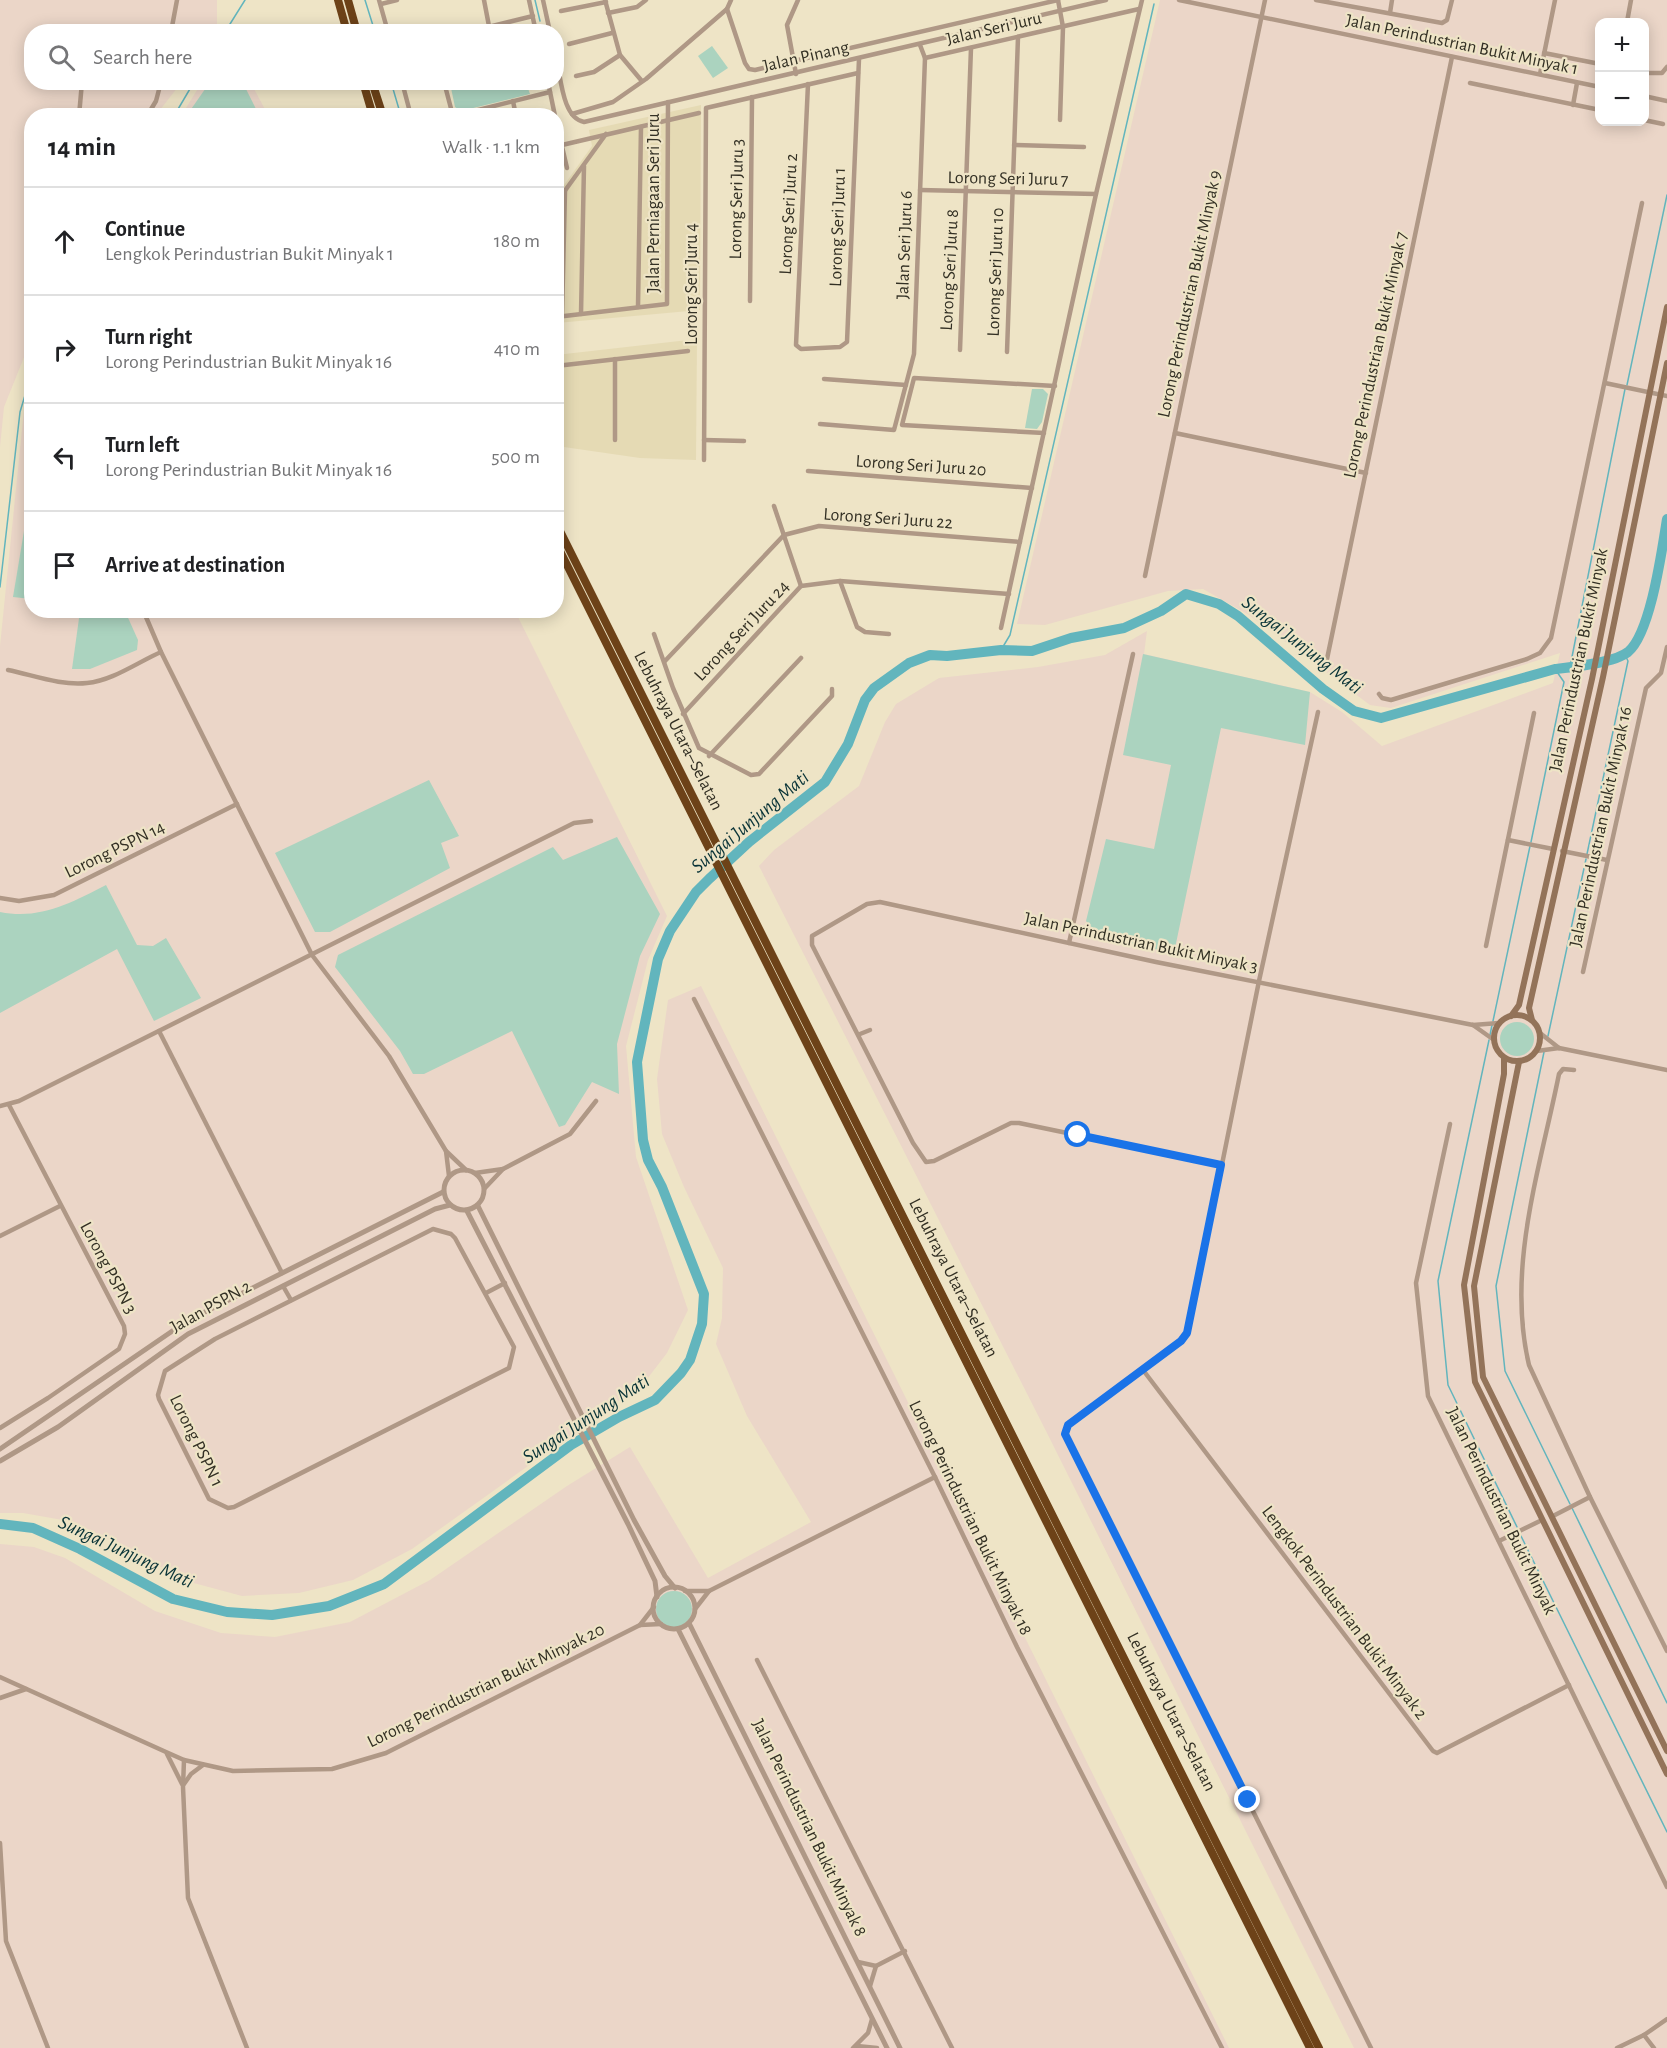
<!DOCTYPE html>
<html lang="en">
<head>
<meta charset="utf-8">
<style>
  :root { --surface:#fff; --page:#f2f2f2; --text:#202124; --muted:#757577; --line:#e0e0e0 }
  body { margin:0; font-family:"Alegreya Sans",sans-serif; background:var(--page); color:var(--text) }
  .controls { position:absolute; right:18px; top:18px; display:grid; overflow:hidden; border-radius:12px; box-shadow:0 3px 15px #0003 }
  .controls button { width:54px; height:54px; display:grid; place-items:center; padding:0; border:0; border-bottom:2px solid var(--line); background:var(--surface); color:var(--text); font:30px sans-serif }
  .stop { position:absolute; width:18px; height:18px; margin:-14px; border:4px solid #1a73e8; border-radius:50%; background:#fff }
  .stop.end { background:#1a73e8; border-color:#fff; box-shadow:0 2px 6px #0008 }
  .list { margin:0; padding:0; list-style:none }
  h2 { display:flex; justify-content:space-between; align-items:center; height:78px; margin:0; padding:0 24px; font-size:26px }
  h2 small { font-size:20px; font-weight:400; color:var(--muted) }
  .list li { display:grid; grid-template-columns:39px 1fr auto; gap:18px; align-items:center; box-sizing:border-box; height:108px; padding:0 24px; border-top:2px solid var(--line) }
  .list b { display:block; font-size:22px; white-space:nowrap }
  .list p { margin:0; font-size:20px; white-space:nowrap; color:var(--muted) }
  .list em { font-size:20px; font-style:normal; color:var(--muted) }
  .icon { flex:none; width:33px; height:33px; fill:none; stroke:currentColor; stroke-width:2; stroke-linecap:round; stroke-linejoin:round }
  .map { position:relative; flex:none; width:1667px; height:2048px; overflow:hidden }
  .search { position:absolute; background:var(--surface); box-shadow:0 3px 15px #0003; left:24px; top:24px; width:540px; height:66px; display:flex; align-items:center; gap:15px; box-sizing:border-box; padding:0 21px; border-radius:24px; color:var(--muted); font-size:22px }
  .panel { position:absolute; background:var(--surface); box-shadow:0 3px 15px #0003; left:24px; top:108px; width:540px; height:510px; border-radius:24px }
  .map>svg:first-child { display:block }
</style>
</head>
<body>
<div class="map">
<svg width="1667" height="2048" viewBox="0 0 1667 2048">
  <rect width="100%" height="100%" fill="#eee4c6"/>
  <g fill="#e5dab4">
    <polygon points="701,105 700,310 557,323 557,195 592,146 589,130"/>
    <polygon points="697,339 696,460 640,458 557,446 556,355"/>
  </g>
  <g fill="#ebd6c8" fill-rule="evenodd">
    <polygon points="0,0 217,0 217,28 215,31 32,32 32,82 181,83 156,115 32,116 31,340 4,407 0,447"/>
    <path d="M 1160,0 L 1667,0 L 1667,2048 L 1354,2048 L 1046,1431 L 759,866 L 774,850 L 859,786 L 885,722 L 896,704 L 939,678 L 1038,667 L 1105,655 L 1147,631 L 1144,654 L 1310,692 L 1342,712 L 1382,746 L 1553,683 L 1560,653 L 1391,708 L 1370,705 L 1249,615 L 1203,589 L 1168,591 L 1045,625 L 1017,624 ZM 1600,22 L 1644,22 L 1644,122 L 1600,122 Z"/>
    <polygon points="202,82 251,83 268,115 181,116"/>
    <polygon points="31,388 32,610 515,611 667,916 648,960 626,1046 636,1157 688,1310 667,1353 644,1383 412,1549 353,1580 299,1593 242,1596 190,1582 74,1522 23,1513 0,1513 0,646 24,410"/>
    <polygon points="701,986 1229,2048 0,2048 0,1544 34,1547 65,1558 155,1611 221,1633 275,1637 350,1622 430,1580 567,1486 630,1447 708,1578 811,1522 747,1416 716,1344 722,1318 723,1268 684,1187 662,1134 657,1079 668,1000"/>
  </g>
  <g fill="#abd3bf">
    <polygon points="712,46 728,68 713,78 698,56"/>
    <polygon points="210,82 243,83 259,115 187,115"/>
    <polygon points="468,83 526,83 530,94 461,111 455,107 451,88"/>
    <polygon points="1032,389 1043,389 1048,394 1042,422 1037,429 1025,428"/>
    <polygon points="31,489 32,599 31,599 13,597"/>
    <polygon points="80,611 125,611 138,640 137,650 90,669 72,669"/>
    <polygon points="1143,654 1310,692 1305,745 1221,728 1174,953 1100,938 1086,921 1106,839 1154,849 1171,765 1123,755"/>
    <polygon points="429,780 459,836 441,843 450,868 330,932 315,932 275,853"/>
    <polygon points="617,837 660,914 640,956 617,1044 619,1094 592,1082 565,1125 559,1127 512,1031 424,1074 413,1074 400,1051 335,967 338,955 553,847 563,860"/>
    <path d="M 106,885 L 137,945 L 153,946 L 166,938 L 201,998 L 154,1021 L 117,949 L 0,1013 L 0,912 C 40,920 71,903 106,885 Z"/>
    <circle cx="1517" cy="1039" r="17"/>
    <circle cx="674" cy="1609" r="18"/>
  </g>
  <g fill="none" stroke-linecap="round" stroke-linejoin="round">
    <g stroke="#62b5bd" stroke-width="1.5">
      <polyline points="365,0 375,32"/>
      <polyline points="535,0 540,21"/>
      <polyline points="225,32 245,0"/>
      <polyline points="391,82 401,116"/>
      <polyline points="174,116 194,82"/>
      <polyline points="1627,385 1667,195"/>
      <polyline points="0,587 20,412 32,372"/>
      <polyline points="1001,650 1010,635 1154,4"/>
      <polyline points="1570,667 1625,389"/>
      <polyline points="1531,842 1564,682 1555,669"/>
      <polyline points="1587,854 1628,661 1624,653"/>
      <polyline points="1493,1021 1530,846"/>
      <polyline points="1490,1035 1492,1025"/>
      <polyline points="1548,1036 1586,859"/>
      <polyline points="1489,1040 1438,1281 1448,1385 1518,1529"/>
      <polyline points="1544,1052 1496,1286 1505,1371 1570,1504"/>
      <polyline points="1572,1508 1667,1703"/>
      <polyline points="1520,1534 1667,1832"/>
    </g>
    <path stroke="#62b5bd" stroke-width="10" d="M 0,1524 L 33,1528 L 80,1549 L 173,1599 L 227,1612 L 272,1615 L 329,1606 L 384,1584 L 571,1445 L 619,1417 L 655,1400 L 681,1373 L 690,1360 L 702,1324 L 704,1294 L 662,1187 L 648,1160 L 643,1140 L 637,1062 L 658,959 L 670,931 L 696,892 L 709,879 L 749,842 L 825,782 L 848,744 L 865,700 L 874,688 L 909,663 L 930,655 L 947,656 L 1001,650 L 1032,651 L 1071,638 L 1124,628 L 1161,611 L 1186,594 L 1219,604 L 1238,616 L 1323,689 L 1354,711 L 1381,718 L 1555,669 C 1573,667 1614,663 1628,652 C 1651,633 1662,549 1667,519"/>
    <g stroke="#af9886" stroke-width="4.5">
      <polyline points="379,0 388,32"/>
      <polyline points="484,0 489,26"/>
      <polyline points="529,0 536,32"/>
      <polyline points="543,0 550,32"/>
      <polyline points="605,0 620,55 641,80"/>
      <polyline points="1058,0 1063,27 1060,120"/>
      <polyline points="1179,0 1600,87"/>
      <polyline points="1316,0 1442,23 1447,20 1452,0"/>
      <polyline points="381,4 397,0"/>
      <polyline points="727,9 745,63 749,69 755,70 1058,0"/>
      <polyline points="561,11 606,2"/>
      <polyline points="608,13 637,7 646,0"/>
      <polyline points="1390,13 1392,0"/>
      <polyline points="1627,22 1631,0"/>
      <polyline points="171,32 177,0"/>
      <polyline points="468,32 533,16"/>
      <polyline points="569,44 612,33"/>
      <polyline points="1544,53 1600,64"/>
      <path d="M 556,58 C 561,76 562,118 584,122 L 1106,0"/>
      <polyline points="925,58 1139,9"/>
      <polyline points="1644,73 1662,73 1667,67"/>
      <polyline points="796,74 787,25 798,0"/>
      <polyline points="1540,74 1555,0"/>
      <polyline points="576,76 594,72 620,55"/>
      <polyline points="402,82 411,116"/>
      <polyline points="444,82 453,116"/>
      <polyline points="548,82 555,116"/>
      <polyline points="1470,83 1600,110"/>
      <polyline points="808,84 796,345 801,349 840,347 847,342 859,59"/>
      <polyline points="1644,96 1667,101"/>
      <polyline points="513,101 516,116"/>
      <polyline points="1573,105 1577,83"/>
      <polyline points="572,114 613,102 646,79 727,9 731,0"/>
      <polyline points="79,116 82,82"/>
      <polyline points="147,116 156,101 161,82"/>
      <polyline points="454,116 550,92"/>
      <polyline points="1644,120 1663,124"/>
      <polyline points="556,121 567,168"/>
      <polyline points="562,145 699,113"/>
      <polyline points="1014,145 1084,147"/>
      <polyline points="920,190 1096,194"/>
      <polyline points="556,203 606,134"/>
      <polyline points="750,301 752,97"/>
      <polyline points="638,307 641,127"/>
      <polyline points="581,314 584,166"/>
      <polyline points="562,316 565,191"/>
      <polyline points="556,317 667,304 668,102"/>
      <polyline points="960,350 971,48"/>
      <polyline points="1007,352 1018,37"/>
      <polyline points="615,359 615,440"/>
      <polyline points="556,366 688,351"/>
      <polyline points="824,379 906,385"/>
      <polyline points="1605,383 1667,396"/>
      <polyline points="820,424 894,430 914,354 925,58 920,45"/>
      <polyline points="1044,433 902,425 914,378 1055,386"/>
      <polyline points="1175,433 1366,473"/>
      <polyline points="704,440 744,441"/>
      <polyline points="704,460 706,108 858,73"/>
      <polyline points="808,471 1032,488"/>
      <polyline points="774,506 801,586"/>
      <polyline points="1145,576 1265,0"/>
      <polyline points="840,581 857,627 865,632 889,634"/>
      <polyline points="143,610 161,652 312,955 389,1056 446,1151 466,1170"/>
      <polyline points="1001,628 1096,194 1142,0"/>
      <polyline points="654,634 673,688 699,748 751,775 759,774 832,696 832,689"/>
      <polyline points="1327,659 1452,57"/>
      <polyline points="665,661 784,535 819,526 1020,542"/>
      <path d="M 8,670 C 33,675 61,686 87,683 C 112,681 138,662 161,652"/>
      <polyline points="1379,694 1382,698 1391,700 1527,659 1540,653 1551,638 1642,203"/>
      <polyline points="1318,712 1259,981 1189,1328 1181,1341 1068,1425 1065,1434 1371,2048"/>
      <polyline points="683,714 801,586 840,581 1009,594"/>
      <polyline points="709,756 801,658"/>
      <polyline points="1508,840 1553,849"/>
      <polyline points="1562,851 1607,860"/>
      <polyline points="0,898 19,901 54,895 237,804"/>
      <polyline points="1069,943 1133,654"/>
      <polyline points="1486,946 1534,713"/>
      <polyline points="1583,972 1646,688 1661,673 1667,647"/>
      <polyline points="694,999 935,1477 1017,1647 1222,2048"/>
      <polyline points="1473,1025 1494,1040"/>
      <polyline points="159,1031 282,1273"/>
      <polyline points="1540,1033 1559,1048"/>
      <polyline points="860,1034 870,1030"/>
      <polyline points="1537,1051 1559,1048 1667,1070"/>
      <path d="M 1574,1070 L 1563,1069 L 1559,1074 C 1540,1169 1506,1268 1529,1365 L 1590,1497 L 1667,1651"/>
      <polyline points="0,1106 19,1101 574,823 591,821"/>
      <polyline points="1450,1124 1416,1283 1428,1396 1667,1887"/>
      <polyline points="446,1151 449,1176"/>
      <polyline points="1221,1165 1019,1123 1011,1123 934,1161 926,1162 913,1143 812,945 812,936 867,904 880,902 1156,962 1473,1025 1499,1023"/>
      <polyline points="475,1173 503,1169"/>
      <polyline points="485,1188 503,1169 570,1134 596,1101"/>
      <polygon points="433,1229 451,1234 455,1238 514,1347 509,1368 234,1507 228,1508 209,1499 159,1399 158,1395 165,1371 215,1339"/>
      <polyline points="0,1236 60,1206"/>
      <polyline points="283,1286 291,1300"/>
      <polyline points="486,1293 505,1283"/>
      <polyline points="1143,1370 1433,1751 1437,1753 1569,1685"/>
      <polyline points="0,1428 48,1398 119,1349 125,1334 124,1326 9,1105"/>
      <polyline points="1553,1516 1590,1497"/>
      <polyline points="1499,1541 1542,1520"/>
      <polyline points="685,1591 709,1591"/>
      <polyline points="695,1609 709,1591 935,1477"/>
      <polyline points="640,1625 654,1607"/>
      <polyline points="757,1660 952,2048"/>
      <polyline points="0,1677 166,1752 184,1760 233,1771 332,1769 386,1753 640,1625 661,1624"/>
      <polyline points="0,1698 26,1689"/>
      <polyline points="167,1754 182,1784"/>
      <polyline points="184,1760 183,1787 188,1898 247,2048"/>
      <polyline points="184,1784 191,1774 203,1765"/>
      <polyline points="0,1843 6,1941 48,2048"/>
      <polyline points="858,1962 876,1966 905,1951"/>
      <polyline points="870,1986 876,1966"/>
      <polyline points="1644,2035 1654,2048"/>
      <polyline points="857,2046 877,2048"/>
      <polyline points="853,2048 868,2033 872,2019"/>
      <polyline points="1617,2048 1644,2035 1667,2019"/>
    </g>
    <g stroke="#af9886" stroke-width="5">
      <circle cx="464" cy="1190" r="20"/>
      <polyline points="478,1206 634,1520 665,1576 675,1588"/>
      <polyline points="467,1211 628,1524 655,1581 657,1597"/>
      <polyline points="0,1449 187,1321 443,1192"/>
      <polyline points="0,1461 58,1427 188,1334 435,1209 450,1205"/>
      <circle cx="674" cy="1608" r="21"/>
      <polyline points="689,1623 900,2048"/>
      <polyline points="678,1629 887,2048"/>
    </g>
    <g stroke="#937359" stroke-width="6">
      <circle cx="1517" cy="1038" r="23"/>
      <polyline points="1511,1016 1519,1005 1592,679 1667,307"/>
      <polyline points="1532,1020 1529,1008 1603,677 1667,363"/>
      <polyline points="1504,1058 1504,1074 1464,1285 1475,1382 1667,1774"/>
      <polyline points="1519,1062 1474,1286 1483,1377 1667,1751"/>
    </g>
    <g stroke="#6d4218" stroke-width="8">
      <polyline points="338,0 347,32"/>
      <polyline points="348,0 357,32"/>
      <polyline points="363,82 373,116"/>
      <polyline points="372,82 383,116"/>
      <polyline points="556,523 1319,2048"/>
      <polyline points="556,543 1310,2048"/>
    </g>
  </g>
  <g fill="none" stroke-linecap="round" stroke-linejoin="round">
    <polyline stroke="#1a73e8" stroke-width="8" points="1078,1135 1221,1165 1187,1333 1181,1341 1068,1425 1065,1434 1248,1800"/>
  </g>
  <g text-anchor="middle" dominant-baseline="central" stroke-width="4.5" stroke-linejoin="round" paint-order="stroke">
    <g font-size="18" fill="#333024" stroke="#eee4c6">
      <text transform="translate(994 29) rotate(-13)">Jalan Seri Juru</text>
      <text transform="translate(1462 45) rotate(12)">Jalan Perindustrian Bukit Minyak 1</text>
      <text transform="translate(806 57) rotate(-13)">Jalan Pinang</text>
      <text transform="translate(1008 179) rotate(1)">Lorong Seri Juru 7</text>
      <text transform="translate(737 199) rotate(-89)">Lorong Seri Juru 3</text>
      <text transform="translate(654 203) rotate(-90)">Jalan Perniagaan Seri Juru</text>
      <text transform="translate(789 214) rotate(-87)">Lorong Seri Juru 2</text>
      <text transform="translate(838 227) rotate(-88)">Lorong Seri Juru 1</text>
      <text transform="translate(905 245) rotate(-88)">Jalan Seri Juru 6</text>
      <text transform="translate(950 270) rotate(-87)">Lorong Seri Juru 8</text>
      <text transform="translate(996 272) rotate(-88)">Lorong Seri Juru 10</text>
      <text transform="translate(692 284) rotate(-90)">Lorong Seri Juru 4</text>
      <text transform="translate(1190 294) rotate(-78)">Lorong Perindustrian Bukit Minyak 9</text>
      <text transform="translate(1376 355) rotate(-78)">Lorong Perindustrian Bukit Minyak 7</text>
      <text transform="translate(921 466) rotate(4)">Lorong Seri Juru 20</text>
      <text transform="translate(888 519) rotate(4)">Lorong Seri Juru 22</text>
      <text transform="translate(742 631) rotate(-47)">Lorong Seri Juru 24</text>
      <text transform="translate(1579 660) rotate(-78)">Jalan Perindustrian Bukit Minyak</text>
      <text transform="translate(678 731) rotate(63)">Lebuhraya Utara–Selatan</text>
      <text transform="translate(1601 827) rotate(-78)">Jalan Perindustrian Bukit Minyak 16</text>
      <text transform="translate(115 850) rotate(-26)">Lorong PSPN 14</text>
      <text transform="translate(1141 943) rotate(12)">Jalan Perindustrian Bukit Minyak 3</text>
      <text transform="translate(108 1268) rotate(62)">Lorong PSPN 3</text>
      <text transform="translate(953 1278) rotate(63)">Lebuhraya Utara–Selatan</text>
      <text transform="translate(211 1307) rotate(-29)">Jalan PSPN 2</text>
      <text transform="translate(196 1441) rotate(64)">Lorong PSPN 1</text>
      <text transform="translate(1501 1511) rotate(64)">Jalan Perindustrian Bukit Minyak</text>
      <text transform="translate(970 1518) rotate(64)">Lorong Perindustrian Bukit Minyak 18</text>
      <text transform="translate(1344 1613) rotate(53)">Lengkok Perindustrian Bukit Minyak 2</text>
      <text transform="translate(486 1686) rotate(-26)">Lorong Perindustrian Bukit Minyak 20</text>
      <text transform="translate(1171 1712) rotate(63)">Lebuhraya Utara–Selatan</text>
      <text transform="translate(809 1828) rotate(64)">Jalan Perindustrian Bukit Minyak 8</text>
    </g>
    <g font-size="20" font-style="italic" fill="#093337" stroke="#eee4c6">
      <text transform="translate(1302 645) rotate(38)">Sungai Junjung Mati</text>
      <text transform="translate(750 822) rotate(-40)">Sungai Junjung Mati</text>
      <text transform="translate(586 1419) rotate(-33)">Sungai Junjung Mati</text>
      <text transform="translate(126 1552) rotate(25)">Sungai Junjung Mati</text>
    </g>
  </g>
</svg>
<div class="controls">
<button>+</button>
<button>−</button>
</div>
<div class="stop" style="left:1078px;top:1135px"></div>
<div class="stop end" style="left:1248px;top:1800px"></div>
<div class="search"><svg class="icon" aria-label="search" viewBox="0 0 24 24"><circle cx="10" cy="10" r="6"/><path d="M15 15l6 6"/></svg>Search here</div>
<section class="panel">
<h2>14 min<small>Walk · 1.1 km</small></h2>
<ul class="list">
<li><svg class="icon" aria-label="ahead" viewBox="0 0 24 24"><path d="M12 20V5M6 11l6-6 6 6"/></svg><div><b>Continue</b><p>Lengkok Perindustrian Bukit Minyak 1</p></div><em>180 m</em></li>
<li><svg class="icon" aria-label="right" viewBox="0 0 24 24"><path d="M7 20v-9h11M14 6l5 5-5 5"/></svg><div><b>Turn right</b><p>Lorong Perindustrian Bukit Minyak 16</p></div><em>410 m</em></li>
<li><svg class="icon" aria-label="left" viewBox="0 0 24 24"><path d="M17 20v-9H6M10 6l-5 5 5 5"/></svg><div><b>Turn left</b><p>Lorong Perindustrian Bukit Minyak 16</p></div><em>500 m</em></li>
<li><svg class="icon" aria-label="arrive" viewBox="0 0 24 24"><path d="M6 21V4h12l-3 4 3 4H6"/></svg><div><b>Arrive at destination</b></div></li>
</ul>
</section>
</div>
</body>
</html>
